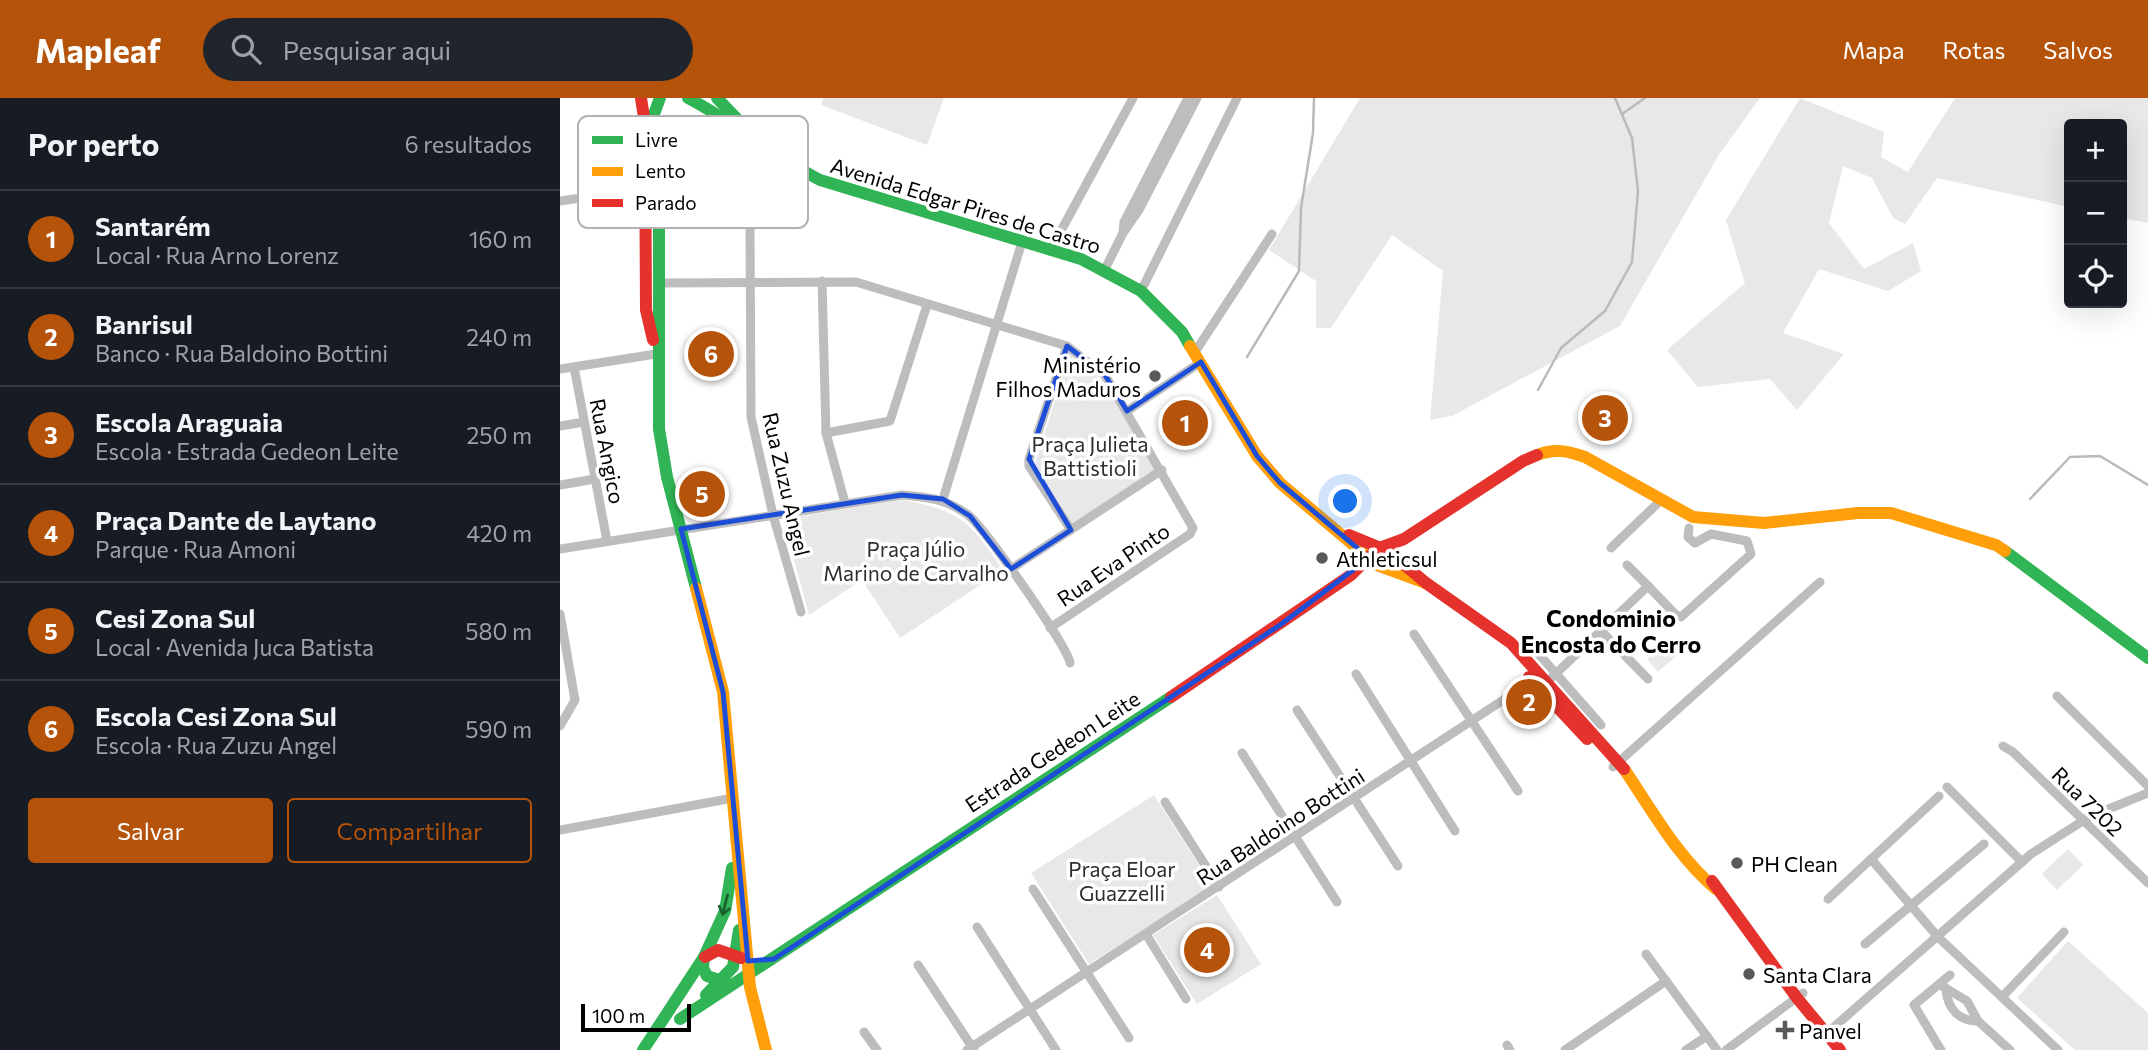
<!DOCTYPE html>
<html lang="pt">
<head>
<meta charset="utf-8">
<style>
  :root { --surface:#171b24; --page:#20242c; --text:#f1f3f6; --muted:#9ea1a6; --line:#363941; --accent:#b45309 }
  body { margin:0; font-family:Commissioner,sans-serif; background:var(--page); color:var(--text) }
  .controls { position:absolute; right:21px; top:21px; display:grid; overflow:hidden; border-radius:7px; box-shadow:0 7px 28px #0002 }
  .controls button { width:63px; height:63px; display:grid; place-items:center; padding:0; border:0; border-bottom:2px solid var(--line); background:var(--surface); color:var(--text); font:35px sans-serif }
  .scale { position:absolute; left:21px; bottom:18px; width:110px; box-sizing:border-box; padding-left:7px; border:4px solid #000; border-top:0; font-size:19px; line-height:24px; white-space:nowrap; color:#000; -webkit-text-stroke:5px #fff; paint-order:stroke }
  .you { position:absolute; left:786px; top:404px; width:24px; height:24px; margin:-18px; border:5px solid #fff; border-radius:50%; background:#1a73e8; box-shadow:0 0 0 10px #1a73e833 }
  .badge { display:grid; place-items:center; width:46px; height:46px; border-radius:50%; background:var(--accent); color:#fff; font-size:23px; font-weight:700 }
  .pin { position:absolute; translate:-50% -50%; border:4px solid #fff; box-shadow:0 2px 7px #0006 }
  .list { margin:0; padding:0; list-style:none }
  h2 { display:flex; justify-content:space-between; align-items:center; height:91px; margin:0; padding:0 28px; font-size:30px }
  h2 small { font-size:23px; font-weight:400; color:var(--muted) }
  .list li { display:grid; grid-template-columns:46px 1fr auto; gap:21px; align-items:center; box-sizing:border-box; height:98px; padding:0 28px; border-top:2px solid var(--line) }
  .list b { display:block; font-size:26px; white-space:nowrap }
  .list p { margin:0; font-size:23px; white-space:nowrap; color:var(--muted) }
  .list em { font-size:23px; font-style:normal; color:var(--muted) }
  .actions { display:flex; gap:14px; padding:21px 28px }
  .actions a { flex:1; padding:16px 0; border:2px solid var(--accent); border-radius:7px; text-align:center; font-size:24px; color:var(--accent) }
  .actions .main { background:var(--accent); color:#fff }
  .icon { flex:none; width:38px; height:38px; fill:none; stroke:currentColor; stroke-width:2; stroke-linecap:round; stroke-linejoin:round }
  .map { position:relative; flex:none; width:1588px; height:952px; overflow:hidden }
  header { display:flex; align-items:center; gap:42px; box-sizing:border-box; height:98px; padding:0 35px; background:var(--accent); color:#fff }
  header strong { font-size:33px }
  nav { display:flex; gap:38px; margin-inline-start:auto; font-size:24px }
  .search { width:490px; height:63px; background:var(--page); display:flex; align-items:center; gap:18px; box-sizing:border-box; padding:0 24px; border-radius:38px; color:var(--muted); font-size:26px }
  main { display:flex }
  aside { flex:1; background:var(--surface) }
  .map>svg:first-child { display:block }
</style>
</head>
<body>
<header>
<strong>Mapleaf</strong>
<div class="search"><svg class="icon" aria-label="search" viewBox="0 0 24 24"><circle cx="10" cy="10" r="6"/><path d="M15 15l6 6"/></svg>Pesquisar aqui</div>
<nav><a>Mapa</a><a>Rotas</a><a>Salvos</a></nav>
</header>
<main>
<aside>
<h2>Por perto<small>6 resultados</small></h2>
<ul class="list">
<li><span class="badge">1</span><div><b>Santarém</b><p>Local · Rua Arno Lorenz</p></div><em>160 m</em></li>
<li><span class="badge">2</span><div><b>Banrisul</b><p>Banco · Rua Baldoino Bottini</p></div><em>240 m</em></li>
<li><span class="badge">3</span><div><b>Escola Araguaia</b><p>Escola · Estrada Gedeon Leite</p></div><em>250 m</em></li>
<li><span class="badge">4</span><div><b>Praça Dante de Laytano</b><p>Parque · Rua Amoni</p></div><em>420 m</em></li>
<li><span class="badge">5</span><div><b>Cesi Zona Sul</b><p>Local · Avenida Juca Batista</p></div><em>580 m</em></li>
<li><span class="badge">6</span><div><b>Escola Cesi Zona Sul</b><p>Escola · Rua Zuzu Angel</p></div><em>590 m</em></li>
</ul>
<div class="actions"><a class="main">Salvar</a><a>Compartilhar</a></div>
</aside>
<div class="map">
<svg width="1588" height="952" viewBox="0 0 1588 952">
  <rect width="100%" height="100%" fill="#fff"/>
  <g fill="#e8e8e8">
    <polygon points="263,0 384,0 367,47 261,7"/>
    <polygon points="800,0 1200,0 1160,55 1060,228 892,318 870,322 883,173 832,137 771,230 756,230 756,183 709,152"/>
    <polygon points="1240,0 1324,34 1321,59 1348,74 1395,0 1588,0 1588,125 1562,120 1562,26 1509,26 1509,109 1377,80 1345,126 1333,120 1312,80 1283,68 1269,125 1304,171 1353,145 1361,173 1328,193 1259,171 1223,235 1284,256 1237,312 1210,281 1138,289 1107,252 1185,185 1166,122"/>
    <polygon points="510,255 542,280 597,372 512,427 474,368"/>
    <path d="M 341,402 C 399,411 411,424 443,472 L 340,540 L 302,482 L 249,517 L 223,421 Z"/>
    <polygon points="1111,540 1122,553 1098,574 1087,561"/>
    <polygon points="594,697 652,788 529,866 471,775"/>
    <polygon points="1508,751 1523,767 1497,792 1482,776"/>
    <polygon points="657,797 701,866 637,906 593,837"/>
    <polygon points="1508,843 1588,915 1588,952 1515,952 1457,900"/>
  </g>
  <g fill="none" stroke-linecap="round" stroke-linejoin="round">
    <g stroke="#bababa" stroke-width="2.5">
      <polyline points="1062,16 1085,0"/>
      <polyline points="687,259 739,173 741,110 753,35 754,0"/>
      <polyline points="978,292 1001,250 1045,213 1072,164 1078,93 1072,40 1055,0"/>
      <polyline points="1470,401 1510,359 1540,358 1588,387"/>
    </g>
    <g stroke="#bdbdbd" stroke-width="9">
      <polyline points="227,65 190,127 191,319 213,417 241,514"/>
      <polyline points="0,103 88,90"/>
      <polyline points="563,135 564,124 628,0"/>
      <polyline points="490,153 573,0"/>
      <polyline points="545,171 563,135 579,112 637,0"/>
      <polyline points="262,183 266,335 285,405"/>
      <polyline points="99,185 296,184 507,248 545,277 633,430 630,436 490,530"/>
      <polyline points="581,193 677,0"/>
      <polyline points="507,248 469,361 469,368 511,432"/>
      <polyline points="635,254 712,136"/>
      <polyline points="14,269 47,443"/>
      <polyline points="0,271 96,256"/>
      <polyline points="567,313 641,264"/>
      <polyline points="0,328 24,324"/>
      <polyline points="266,335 330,323 367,207"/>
      <polyline points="0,387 35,381"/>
      <polyline points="383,401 462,144"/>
      <polyline points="1051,450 1100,403"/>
      <path d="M 0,451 L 342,397 C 367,399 386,401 407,416 C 423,427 508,549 510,565"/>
      <polyline points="1067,467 1088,488"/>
      <polyline points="451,471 602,372"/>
      <polyline points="0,516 15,602 0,628"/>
      <polyline points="1040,532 1088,581"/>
      <polyline points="854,536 958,693"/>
      <polyline points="977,554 1041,627"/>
      <polyline points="796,576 895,733"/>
      <polyline points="987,584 1088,488 1116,517 1121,519 1191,456 1187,443 1151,436 1135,445 1128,439 1129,430"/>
      <polyline points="1497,598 1588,688"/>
      <polyline points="737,612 838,768"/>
      <polyline points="1443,648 1453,654 1588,785"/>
      <polyline points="682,655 777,804"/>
      <polyline points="1053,669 1260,484"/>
      <polyline points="1387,689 1462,764"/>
      <polyline points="605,704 659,789"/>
      <polyline points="0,732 173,700"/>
      <polyline points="1311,761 1378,839 1498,952"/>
      <polyline points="473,791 569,940"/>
      <polyline points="1268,801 1379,698"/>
      <polyline points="417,829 496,952"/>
      <polyline points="586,836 626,901"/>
      <polyline points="1305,846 1424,746"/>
      <polyline points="1086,856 1157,952"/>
      <polyline points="358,867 414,952"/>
      <polyline points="1379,886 1407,903 1418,923 1450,952"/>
      <path d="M 1386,892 C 1388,911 1399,923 1418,923"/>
      <polyline points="1442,899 1504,834"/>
      <polyline points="304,934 317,952"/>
      <polyline points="1266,936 1471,756 1529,719 1588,695"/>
      <polyline points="947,947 950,952"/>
      <polyline points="407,952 974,582"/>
      <polyline points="1005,952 1106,883"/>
      <polyline points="1126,952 1147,938"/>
      <polyline points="1166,952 1243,895"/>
      <polyline points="1381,952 1354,907 1390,877"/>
    </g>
    <g stroke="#30b455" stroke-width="12">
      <polyline points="100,0 94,16 99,89 99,331 107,379 136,490"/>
      <path d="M 128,0 C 174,24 214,58 260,82 L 521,161 L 581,193 L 622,234 L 630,248"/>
      <polyline points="157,0 178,22"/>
      <polyline points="1445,453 1588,560"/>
      <polyline points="144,859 143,870 147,878 165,884"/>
      <polyline points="146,897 173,869 179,832"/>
      <polyline points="120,921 611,599"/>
      <polyline points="83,952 144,859 165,813 172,770"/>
    </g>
    <g stroke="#ff9f0a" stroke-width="12">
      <polyline points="630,248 697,358 720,385 817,467 866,485"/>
      <path d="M 977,357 C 995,350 1008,353 1025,359 L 1133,419 L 1204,425 L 1298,415 L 1331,415 L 1436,447 L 1445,453"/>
      <polyline points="136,490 163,594 190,889 206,952"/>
      <path d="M 1064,671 C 1092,712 1118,760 1156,791"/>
    </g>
    <g stroke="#e5322d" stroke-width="12">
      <polyline points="81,0 85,26 86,212 93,242"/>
      <polyline points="789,437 828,453 866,485 951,545 1064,671"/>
      <polyline points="969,579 1027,641"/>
      <polyline points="611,599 791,477 817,451 844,441 963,363 977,357"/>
      <polyline points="1152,783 1237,900 1280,952"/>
      <polyline points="145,859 158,852 181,860"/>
    </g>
  </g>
  <defs><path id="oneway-shaft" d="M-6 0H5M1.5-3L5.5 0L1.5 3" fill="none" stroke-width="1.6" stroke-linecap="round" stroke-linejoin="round" transform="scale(1.75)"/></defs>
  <use stroke="#1a632f" href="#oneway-shaft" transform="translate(165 807) rotate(104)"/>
  <path fill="none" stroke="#1d4ed8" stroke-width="5" stroke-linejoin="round" d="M 507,248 L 545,277 L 567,313 L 641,264 L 697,358 L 720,385 L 809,460 L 720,527 L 214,861 L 188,863 L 163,594 L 121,431 L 342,397 L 383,401 L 410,418 L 451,471 L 511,432 L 469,361 Z"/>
  <g fill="#595959" stroke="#fff" stroke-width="2.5">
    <circle cx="595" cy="278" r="7"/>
    <circle cx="762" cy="460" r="7"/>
    <circle cx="1177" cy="765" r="7"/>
    <circle cx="1189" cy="876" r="7"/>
    <path d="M1221.5 921.5h7v7h7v7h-7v7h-7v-7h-7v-7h7z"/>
  </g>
  <g text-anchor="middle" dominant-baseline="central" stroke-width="7" stroke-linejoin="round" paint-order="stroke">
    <g font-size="21" fill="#000" stroke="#fff">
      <text transform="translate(406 107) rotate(17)">Avenida Edgar Pires de Castro</text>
      <text transform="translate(48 353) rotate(79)">Rua Angico</text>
      <text transform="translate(227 386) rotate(77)">Rua Zuzu Angel</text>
      <text transform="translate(553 466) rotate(-34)">Rua Eva Pinto</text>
      <text transform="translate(492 653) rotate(-33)">Estrada Gedeon Leite</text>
      <text transform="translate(1528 703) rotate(44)">Rua 7202</text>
      <text transform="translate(720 728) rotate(-33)">Rua Baldoino Bottini</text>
    </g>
    <g font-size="21" fill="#000" stroke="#fff" text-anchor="start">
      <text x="581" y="266" text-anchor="end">Ministério<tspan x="581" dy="24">Filhos Maduros</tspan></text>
      <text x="776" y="460">Athleticsul</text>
      <text x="1191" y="765">PH Clean</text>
      <text x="1203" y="876">Santa Clara</text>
      <text x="1239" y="932">Panvel</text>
    </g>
    <g font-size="21" fill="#2d2d2d" stroke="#fff">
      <text x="530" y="345">Praça Julieta<tspan x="530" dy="24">Battistioli</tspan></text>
      <text x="356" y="450">Praça Júlio<tspan x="356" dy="24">Marino de Carvalho</tspan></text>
      <text x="562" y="770">Praça Eloar<tspan x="562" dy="24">Guazzelli</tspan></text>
    </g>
    <g font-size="23" font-weight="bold" fill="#000" stroke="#fff">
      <text x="1051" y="520">Condominio<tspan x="1051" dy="26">Encosta do Cerro</tspan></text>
    </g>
  </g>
  <rect x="18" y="18" width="230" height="112" rx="10" fill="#fff" stroke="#b2b2b2" stroke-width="2"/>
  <rect x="32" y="38" width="31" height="8" fill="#30b455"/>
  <rect x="32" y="69" width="31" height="9" fill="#ff9f0a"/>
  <rect x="32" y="101" width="31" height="8" fill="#e5322d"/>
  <g font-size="19" fill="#000">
    <text x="75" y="49">Livre</text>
    <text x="75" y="80">Lento</text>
    <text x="75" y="112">Parado</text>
  </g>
</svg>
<div class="controls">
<button>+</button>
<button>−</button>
<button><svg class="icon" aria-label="locate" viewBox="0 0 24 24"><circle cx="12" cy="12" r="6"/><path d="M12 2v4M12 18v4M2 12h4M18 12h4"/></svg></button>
</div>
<div class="scale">100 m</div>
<div class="you"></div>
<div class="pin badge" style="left:625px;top:325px">1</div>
<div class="pin badge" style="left:969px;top:604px">2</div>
<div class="pin badge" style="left:1045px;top:320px">3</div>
<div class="pin badge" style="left:647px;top:852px">4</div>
<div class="pin badge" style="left:142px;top:396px">5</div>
<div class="pin badge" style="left:151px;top:256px">6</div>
</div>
</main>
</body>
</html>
